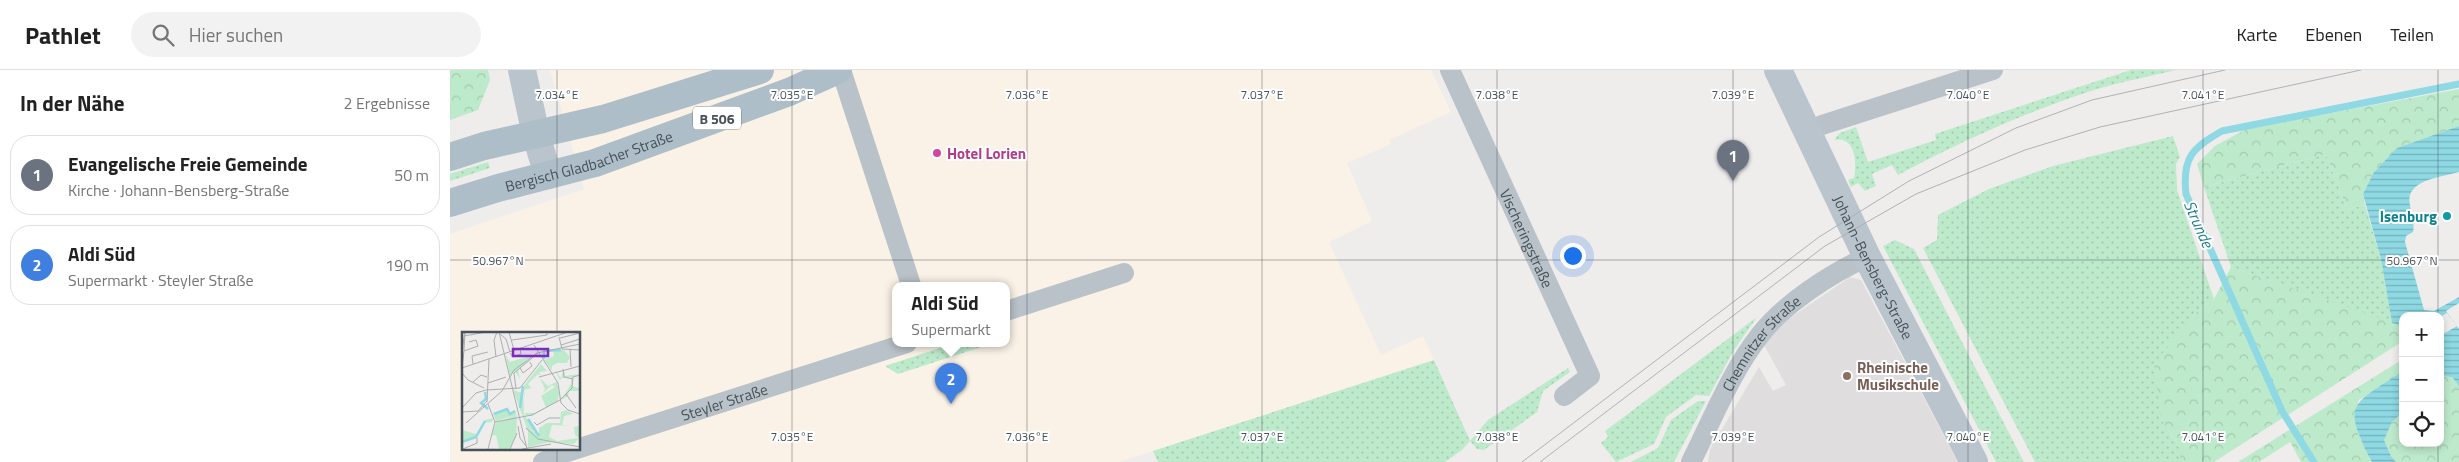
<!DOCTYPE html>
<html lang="de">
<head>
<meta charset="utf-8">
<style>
  :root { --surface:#fff; --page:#f2f2f2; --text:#222; --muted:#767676; --line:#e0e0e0; --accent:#287ece }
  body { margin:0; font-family:"Titillium Web",sans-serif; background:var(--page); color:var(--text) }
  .controls { position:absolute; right:15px; bottom:15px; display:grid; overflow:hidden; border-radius:10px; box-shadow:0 2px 8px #0003 }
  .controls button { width:45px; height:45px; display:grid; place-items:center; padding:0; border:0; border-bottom:1px solid var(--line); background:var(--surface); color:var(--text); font:25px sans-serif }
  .you { position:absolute; left:1122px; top:185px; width:18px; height:18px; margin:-12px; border:4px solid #fff; border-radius:50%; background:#1a73e8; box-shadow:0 0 0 8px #1a73e833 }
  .badge { display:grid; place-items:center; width:32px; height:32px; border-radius:50%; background:var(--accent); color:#fff; font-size:16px; font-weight:700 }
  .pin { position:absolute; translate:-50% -41px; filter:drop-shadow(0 1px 2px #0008) }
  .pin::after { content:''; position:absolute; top:26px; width:18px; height:15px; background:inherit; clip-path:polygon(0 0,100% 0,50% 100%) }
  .popup { position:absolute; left:442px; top:212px; width:118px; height:65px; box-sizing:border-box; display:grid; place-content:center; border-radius:10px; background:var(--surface); filter:drop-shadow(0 1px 4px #0005); font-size:16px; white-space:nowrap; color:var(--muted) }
  .popup b { font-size:19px; color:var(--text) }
  .popup::after { content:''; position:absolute; left:50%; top:100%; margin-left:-10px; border:10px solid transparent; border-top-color:var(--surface) }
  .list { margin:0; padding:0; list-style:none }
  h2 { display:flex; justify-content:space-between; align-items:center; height:65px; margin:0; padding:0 20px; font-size:21px }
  h2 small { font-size:16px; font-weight:400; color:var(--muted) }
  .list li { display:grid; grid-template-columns:32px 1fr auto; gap:15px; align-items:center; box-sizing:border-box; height:80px; margin:0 10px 10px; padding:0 10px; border:1px solid var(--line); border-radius:20px }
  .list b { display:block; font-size:19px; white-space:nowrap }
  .list p { margin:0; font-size:16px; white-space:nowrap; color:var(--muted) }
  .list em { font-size:16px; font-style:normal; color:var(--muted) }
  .icon { flex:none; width:28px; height:28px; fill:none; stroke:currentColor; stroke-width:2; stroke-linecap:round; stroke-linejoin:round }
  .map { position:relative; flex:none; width:2009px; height:392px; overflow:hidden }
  header { display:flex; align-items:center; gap:30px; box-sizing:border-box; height:70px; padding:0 25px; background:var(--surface); border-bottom:1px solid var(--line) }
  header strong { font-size:24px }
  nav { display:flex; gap:28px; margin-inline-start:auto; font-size:18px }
  .search { width:350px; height:45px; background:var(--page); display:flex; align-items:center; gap:12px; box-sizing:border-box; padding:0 18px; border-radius:28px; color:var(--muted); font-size:19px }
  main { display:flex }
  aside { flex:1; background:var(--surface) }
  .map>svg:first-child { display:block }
</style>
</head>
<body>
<header>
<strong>Pathlet</strong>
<div class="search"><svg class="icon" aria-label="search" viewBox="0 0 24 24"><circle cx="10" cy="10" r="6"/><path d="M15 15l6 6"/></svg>Hier suchen</div>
<nav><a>Karte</a><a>Ebenen</a><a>Teilen</a></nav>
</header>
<main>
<aside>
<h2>In der Nähe<small>2 Ergebnisse</small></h2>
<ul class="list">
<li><span class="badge" style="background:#6b7280">1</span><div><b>Evangelische Freie Gemeinde</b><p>Kirche · Johann-Bensberg-Straße</p></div><em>50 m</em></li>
<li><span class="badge" style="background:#3f7fe0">2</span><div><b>Aldi Süd</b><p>Supermarkt · Steyler Straße</p></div><em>190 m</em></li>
</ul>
</aside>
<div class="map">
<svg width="2009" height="392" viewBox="0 0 2009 392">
  <defs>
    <pattern id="grass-dots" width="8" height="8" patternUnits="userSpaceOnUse" patternTransform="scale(1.25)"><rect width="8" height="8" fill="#bdeacb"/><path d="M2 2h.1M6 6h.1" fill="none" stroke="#a4cab0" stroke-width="1.8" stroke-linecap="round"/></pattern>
    <pattern id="forest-crowns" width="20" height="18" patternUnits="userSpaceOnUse" patternTransform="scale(1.25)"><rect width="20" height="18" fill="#bdeacb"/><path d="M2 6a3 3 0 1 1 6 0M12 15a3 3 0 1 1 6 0" fill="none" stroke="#a4cab0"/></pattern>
    <pattern id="water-rules" width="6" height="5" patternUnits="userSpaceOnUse" patternTransform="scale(1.25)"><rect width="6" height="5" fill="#8ed9e3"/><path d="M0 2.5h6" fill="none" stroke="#76b2bb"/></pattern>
  </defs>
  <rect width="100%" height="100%" fill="#efecec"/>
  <path fill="#faf2e6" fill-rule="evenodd" d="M 100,0 L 981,0 L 1001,42 L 939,70 L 941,74 L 897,93 L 922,151 L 879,172 L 931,285 L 973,266 L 984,290 L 669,392 L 0,392 L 0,164 L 134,119 ZM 446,215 L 556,215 L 556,273 L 446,273 ZM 14,263 L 129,263 L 129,378 L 14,378 Z"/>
  <polygon fill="#e0ddde" points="1400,207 1411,210 1508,392 1258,392 1260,379 1309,297 1323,321 1336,315 1314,275 1316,271 1340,248"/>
  <g fill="url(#grass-dots)">
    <path d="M 1681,0 L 1726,0 C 1691,8 1656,15 1623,27 C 1563,48 1504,75 1448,105 L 1442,95 L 1422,104 L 1426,116 L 1415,121 L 1408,113 L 1401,117 L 1398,110 L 1404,108 C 1407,93 1406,66 1384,70 L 1390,63 L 1406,57 L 1418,92 L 1486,70 L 1485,64 Z"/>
    <polygon points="1723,66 1730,87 1726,94 1727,120 1764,229 1742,246 1711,349 1730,377 1730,392 1585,392 1473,178 1487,170 1488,145 1539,119 1603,96"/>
    <polygon points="1876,84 1897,139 1915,135 1931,189 1942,253 1781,197 1754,117"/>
    <polygon points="38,92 40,98 0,111 0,104"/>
    <polygon points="1445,170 1464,179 1574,392 1546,392 1433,176"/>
    <polygon points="1307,247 1284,280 1259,326 1246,325 1216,347 1204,374 1166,392 1151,373 1158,367 1155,361"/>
    <polygon points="505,273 530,273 531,277 448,304 435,296"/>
    <polygon points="984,290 1020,371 1038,350 1118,298 1120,302 1093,321 1087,342 1034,380 1027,379 1020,371 1012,380 995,392 708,392 703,381"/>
    <polygon points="1248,331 1256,331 1224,392 1181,392 1208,378 1221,350"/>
  </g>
  <g fill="url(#forest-crowns)">
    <polygon points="0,0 38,0 40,10 28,40 0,50"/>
    <polygon points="2009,19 2009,56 1947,78 1924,102 1913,124 1915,135 1897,139 1876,84 1754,117 1747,94 1765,76 1796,59"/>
    <polygon points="1781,197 1953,256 1953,271 1764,392 1730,392 1730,377 1711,349 1704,294 1742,246 1764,229"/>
    <polygon points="1953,289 1953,301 1908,331 1908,364 1922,392 1851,392 1840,372 1809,392 1788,392"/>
    <polygon points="1990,306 2002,307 2009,316 2009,392 1946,392 1941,386 1934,370 1942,352 1953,342 1953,373 1990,373"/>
  </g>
  <g fill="url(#water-rules)">
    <path d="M 2009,56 L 2009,102 C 1992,107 1954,110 1960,135 C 1961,144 1965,153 1963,162 L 1956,166 L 1955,172 L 1974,240 L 1984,241 L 2009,227 L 2009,233 L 1996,241 L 2009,259 L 2009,316 L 2002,307 L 1990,306 L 1990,246 L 1953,246 L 1953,256 L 1942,253 L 1931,189 L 1913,124 L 1924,102 L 1947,78 Z"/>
    <path d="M 1953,301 L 1953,342 L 1942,352 L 1934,370 L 1941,386 L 1946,392 L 1922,392 C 1891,332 1902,335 1953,301 Z"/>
  </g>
  <polygon fill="#efecec" points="1997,243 2007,256 1990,266 1990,247"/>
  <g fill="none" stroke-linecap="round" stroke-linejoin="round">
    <path stroke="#8ed9e3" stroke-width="7" d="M 1864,392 L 1832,341 L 1736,124 C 1732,88 1742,78 1772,61 L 2009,14"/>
    <g stroke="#b9c2c8" stroke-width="20">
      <polyline points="391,0 461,215"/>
      <path id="s1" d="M 1000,0 L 1140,306 L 1114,326"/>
      <polyline points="1357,62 1372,55 1543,0"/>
      <polyline points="556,241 674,203"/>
      <path id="s2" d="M 93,392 L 108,385 L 457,273"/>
      <path id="s3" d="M 1241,392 C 1262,350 1281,302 1310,265 C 1335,233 1380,204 1417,187"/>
    </g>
    <g stroke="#b9c4cd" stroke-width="28">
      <polyline points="72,0 86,65 98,105"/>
      <path id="s4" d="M 1328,0 L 1417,187 L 1524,392"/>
    </g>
    <g stroke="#aebec9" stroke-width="28">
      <polyline points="0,87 34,76 153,49 310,0"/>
      <path id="s5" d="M 0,133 L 48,118 L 145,93 L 339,22 L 388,0"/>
    </g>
    <g stroke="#afb2b6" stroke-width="1">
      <polyline points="1072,392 1369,167 1459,111 1566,58 1642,30 1775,0"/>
      <polyline points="1090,392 1375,176 1466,124 1575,80 1650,57 1911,0"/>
    </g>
  </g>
  <path fill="none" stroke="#465158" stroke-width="1" stroke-opacity="0.45" d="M 107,0 L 107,263M 342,0 L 342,392M 577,0 L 577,392M 812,0 L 812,392M 1047,0 L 1047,392M 1283,0 L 1283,392M 1518,0 L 1518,392M 1753,0 L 1753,392M 1988,0 L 1988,246M 0,190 L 2009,190M 1988,373 L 1988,392M 107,378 L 107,392"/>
  <circle fill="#d1479c" stroke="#fff" stroke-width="2" cx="487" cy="83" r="5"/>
  <circle fill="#0f9aa8" stroke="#fff" stroke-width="2" cx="1997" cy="146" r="5"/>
  <circle fill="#8d6e63" stroke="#fff" stroke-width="2" cx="1397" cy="306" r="5"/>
  <g text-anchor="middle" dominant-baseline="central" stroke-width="4" stroke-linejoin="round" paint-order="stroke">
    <rect fill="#fff" stroke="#7e858a" stroke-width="1" x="243" y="36.5" width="48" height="23" rx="4"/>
    <g font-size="14" font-weight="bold" fill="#465158">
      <text x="267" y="48">B 506</text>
    </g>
    <g font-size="15" font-weight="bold" fill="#b23c85" stroke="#fff" text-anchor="start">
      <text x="497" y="83">Hotel Lorien</text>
    </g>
    <g font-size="15" fill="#465158" stroke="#fff">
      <text stroke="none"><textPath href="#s5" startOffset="145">Bergisch Gladbacher Straße</textPath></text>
      <text stroke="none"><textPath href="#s1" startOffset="185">Vischeringstraße</textPath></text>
      <text stroke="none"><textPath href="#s4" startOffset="219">Johann-Bensberg-Straße</textPath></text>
      <text stroke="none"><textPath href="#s3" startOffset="139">Chemnitzer Straße</textPath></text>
      <text stroke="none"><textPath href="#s2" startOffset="191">Steyler Straße</textPath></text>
    </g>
    <g font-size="15" font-weight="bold" fill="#0d838f" stroke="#fff" text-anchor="end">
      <text x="1987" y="146">Isenburg</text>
    </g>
    <g font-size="15" font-weight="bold" fill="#785e54" stroke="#fff" text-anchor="start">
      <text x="1407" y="297">Rheinische<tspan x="1407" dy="17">Musikschule</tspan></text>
    </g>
    <g font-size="16" font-style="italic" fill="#177d8b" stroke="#fff">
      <text transform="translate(1749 154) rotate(66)">Strunde</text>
    </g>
  </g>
  <g transform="translate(12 262)">
    <rect width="118" height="118" fill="#efecec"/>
    <path d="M 91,18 L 102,18 L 108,25 L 105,31 L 95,31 L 90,34 L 90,39 L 82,28 L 92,24 ZM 44,23 L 48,30 L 71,23 L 61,30 L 69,28 L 56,37 L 58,47 L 53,39 L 48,44 ZM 79,32 L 85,39 L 77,40 L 79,44 L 76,42 L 66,52 L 69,56 L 62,58 L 63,66 L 60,56 ZM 102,37 L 103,44 L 117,42 L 110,46 L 110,54 L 117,56 L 117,59 L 107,59 L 106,64 L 99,68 L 109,52 L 109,45 L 100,46 L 95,50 L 98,67 L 96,63 L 96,69 L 70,84 L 64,84 L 63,81 L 73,81 L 84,75 L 79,64 L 93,55 L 90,53 L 81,61 L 83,57 L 78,46 L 86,54 L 98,48 L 93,38 L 99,46 Z" fill="#bdeacb"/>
    <path d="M 61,56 L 62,83 L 75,100 L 66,97 L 77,102 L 77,96 L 85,91 L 98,91 L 99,80 L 104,78 L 111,82 L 102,84 L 100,93 L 108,94 L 90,93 L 87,105 L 95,109 L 117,106 L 113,103 L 112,95 L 117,94 L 117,106 L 112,112 L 74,109 L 88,110 L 66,115 L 66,99 L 51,58 L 60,61 ZM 45,76 L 49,82 L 53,78 L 55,85 L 54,105 L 47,117 L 37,117 L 34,103 L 29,104 L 34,91 L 54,83 L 34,89 L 31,82 ZM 31,86 L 30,90 L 21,91 L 14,106 L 0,111 L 0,98 L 14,102 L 23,88 Z" fill="#bdeacb"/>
    <path fill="none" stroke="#8ed9e3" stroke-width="2.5" d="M 82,27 L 82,19 L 99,18M 23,60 L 24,67 L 19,71 L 26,77M 58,76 L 61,54M 32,82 L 45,77 L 48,82 L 53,79M 66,87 L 77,104M 0,110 L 14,105 L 23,89"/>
    <path fill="none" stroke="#abaeb1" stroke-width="1" d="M 37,0 L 65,117M 47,0 L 52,18M 38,2 L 44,7 L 48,20M 2,4 L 24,0M 97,5 L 100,17 L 118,18M 98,6 L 118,1M 50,8 L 85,3 L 85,0M 72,13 L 96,51 L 99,71 L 106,78 L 118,82M 99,13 L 118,7M 108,17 L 109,35M 0,18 L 3,0M 2,18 L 3,0M 2,19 L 16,14 L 14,8 L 7,10M 48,21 L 51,25 L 59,22 L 58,17M 34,25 L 32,8 L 35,0M 11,32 L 10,24 L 26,20M 0,35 L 2,19M 0,36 L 106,0M 58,36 L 61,41 L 70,34 L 68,30M 101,37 L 102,45 L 111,47M 0,41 L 6,48 L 22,56M 77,45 L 118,34M 11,50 L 19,43 L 25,45M 26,51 L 44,45M 54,57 L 52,41 L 76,21M 104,62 L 114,76M 25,70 L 27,27M 26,72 L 33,90 L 70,83 L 98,68 L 110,56 L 111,45 L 118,43M 0,76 L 14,61 L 24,58 L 58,56 L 80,28M 0,80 L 16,79 L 25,69M 72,90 L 75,93 L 87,86 L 98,86M 4,91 L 40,59 L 52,38 L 75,21 L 118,12M 56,94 L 58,106 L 64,114M 64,96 L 76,107 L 118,115M 1,117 L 15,111 L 15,106M 26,117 L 33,90M 48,117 L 55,101M 60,117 L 89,112"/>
    <path fill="#7b2cbf" fill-opacity="0.15" stroke="#7b2cbf" stroke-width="2.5" d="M 51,17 L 86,17 L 86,24 L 51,24 Z"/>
    <rect width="118" height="118" fill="none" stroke="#465158" stroke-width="2.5"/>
  </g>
  <g font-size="12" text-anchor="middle" fill="#465158" stroke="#fff" stroke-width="4" stroke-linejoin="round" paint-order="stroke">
    <text x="107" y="29">7.034°E</text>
    <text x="342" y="29">7.035°E</text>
    <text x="577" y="29">7.036°E</text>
    <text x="812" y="29">7.037°E</text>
    <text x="1047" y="29">7.038°E</text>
    <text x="1283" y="29">7.039°E</text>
    <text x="1518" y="29">7.040°E</text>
    <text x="1753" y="29">7.041°E</text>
    <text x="48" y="195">50.967°N</text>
    <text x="1962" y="195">50.967°N</text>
    <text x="342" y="371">7.035°E</text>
    <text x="577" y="371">7.036°E</text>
    <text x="812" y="371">7.037°E</text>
    <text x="1047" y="371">7.038°E</text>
    <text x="1283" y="371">7.039°E</text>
    <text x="1518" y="371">7.040°E</text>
    <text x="1753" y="371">7.041°E</text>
  </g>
</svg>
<div class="controls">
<button>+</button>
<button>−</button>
<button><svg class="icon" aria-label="locate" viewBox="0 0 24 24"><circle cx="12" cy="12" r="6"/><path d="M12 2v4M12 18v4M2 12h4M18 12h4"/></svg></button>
</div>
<div class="you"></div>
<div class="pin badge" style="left:1283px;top:111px;background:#6b7280">1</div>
<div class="pin badge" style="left:501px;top:334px;background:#3f7fe0">2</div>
<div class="popup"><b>Aldi Süd</b>Supermarkt</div>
</div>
</main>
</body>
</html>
